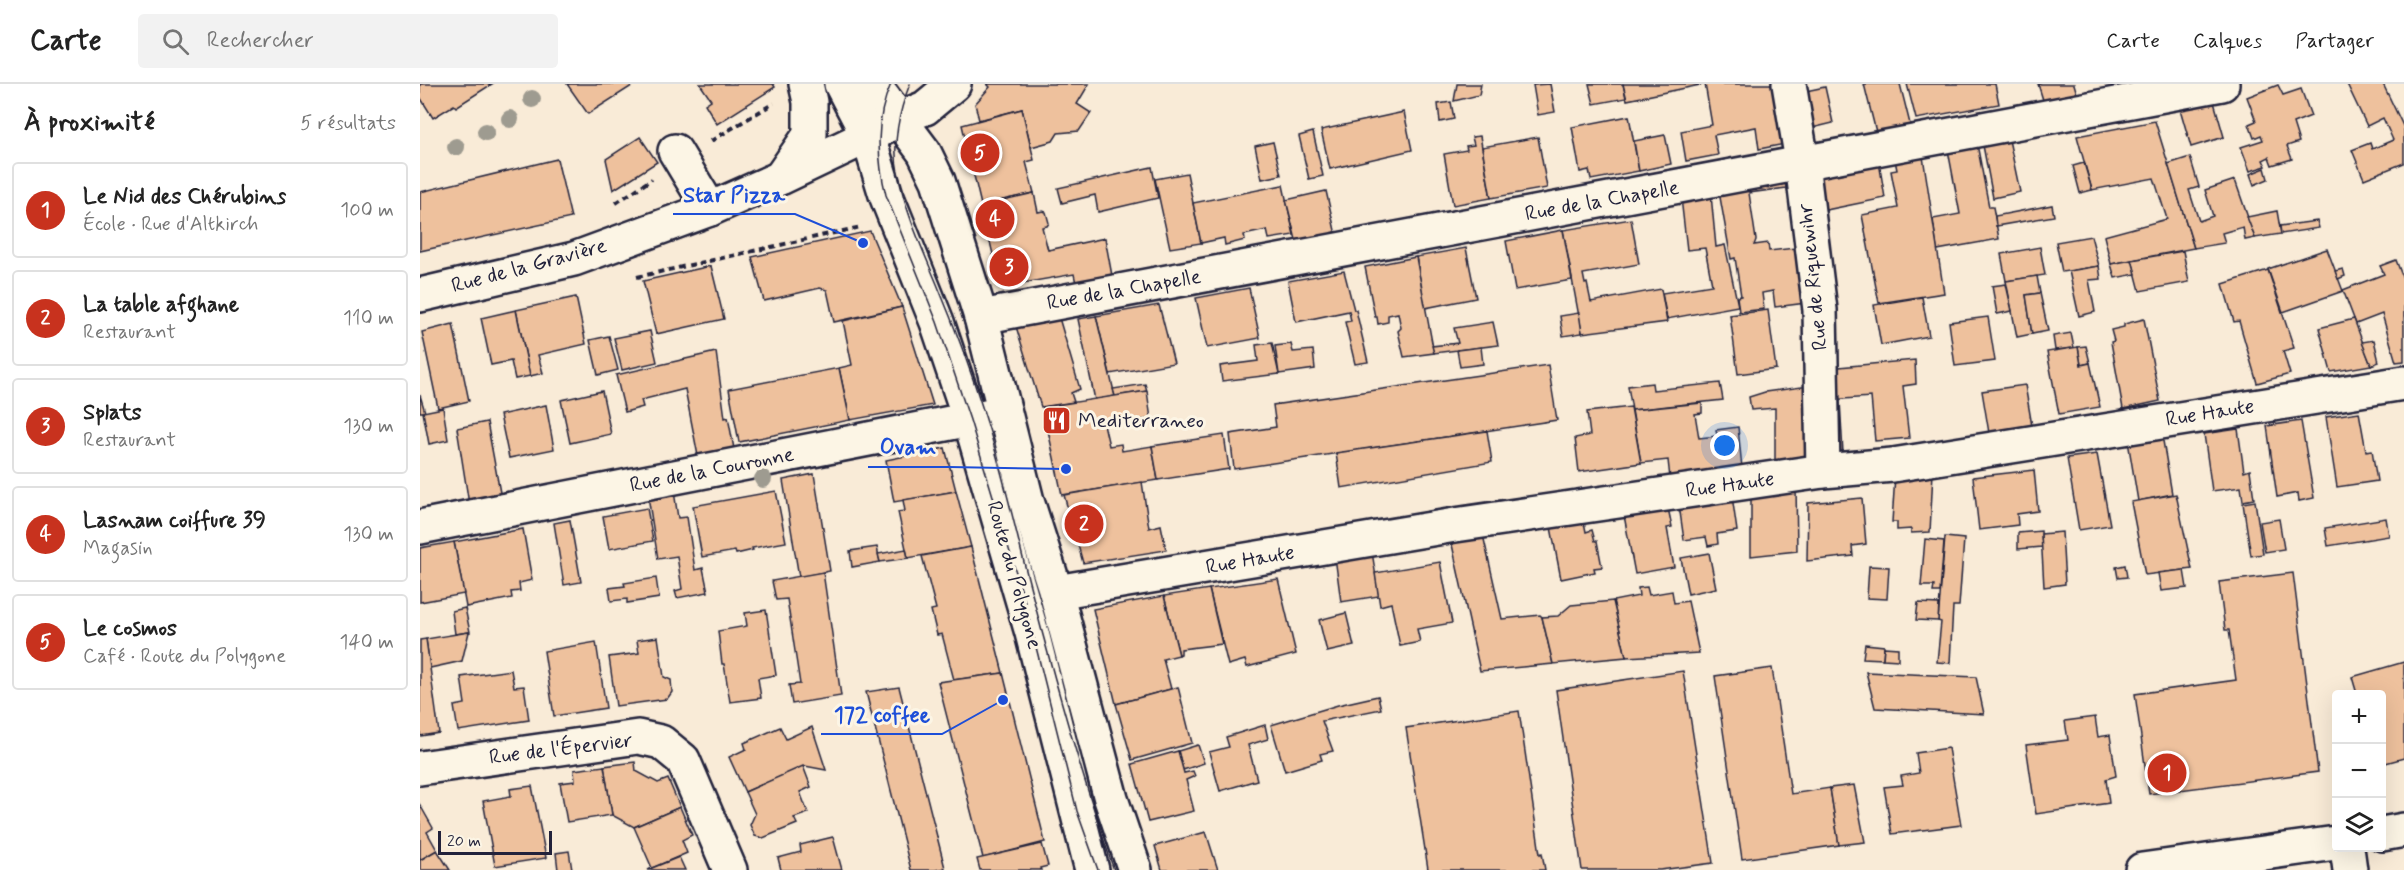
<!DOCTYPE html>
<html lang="fr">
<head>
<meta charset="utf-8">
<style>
  :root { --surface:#fff; --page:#f2f2f2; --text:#222; --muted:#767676; --line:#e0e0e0; --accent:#c8321e }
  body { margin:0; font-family:Mynerve,sans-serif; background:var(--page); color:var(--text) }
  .controls { position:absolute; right:18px; bottom:18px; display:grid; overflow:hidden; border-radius:6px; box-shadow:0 6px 24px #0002 }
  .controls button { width:54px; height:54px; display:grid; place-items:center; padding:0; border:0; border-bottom:2px solid var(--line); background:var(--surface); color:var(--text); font:30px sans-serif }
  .scale { position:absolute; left:18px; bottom:15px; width:114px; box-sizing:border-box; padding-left:6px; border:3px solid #22223b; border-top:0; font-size:16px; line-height:21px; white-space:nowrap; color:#22223b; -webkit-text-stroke:4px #fcf5e5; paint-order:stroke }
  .you { position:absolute; left:1305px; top:362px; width:21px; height:21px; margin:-15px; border:4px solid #fff; border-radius:50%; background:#1a73e8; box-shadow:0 0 0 9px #1a73e833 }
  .badge { display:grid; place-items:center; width:39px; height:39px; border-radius:50%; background:var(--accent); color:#fff; font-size:20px; font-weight:700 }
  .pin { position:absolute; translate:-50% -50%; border:3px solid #fff; box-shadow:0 2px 6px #0006 }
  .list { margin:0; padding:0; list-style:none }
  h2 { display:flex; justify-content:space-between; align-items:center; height:78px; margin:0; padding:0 24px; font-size:26px }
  h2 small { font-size:20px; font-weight:400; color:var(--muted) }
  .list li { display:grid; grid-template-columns:39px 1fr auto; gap:18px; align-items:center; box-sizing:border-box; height:96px; margin:0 12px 12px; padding:0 12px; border:2px solid var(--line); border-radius:6px }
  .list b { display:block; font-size:22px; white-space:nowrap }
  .list p { margin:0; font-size:20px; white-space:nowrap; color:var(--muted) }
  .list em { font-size:20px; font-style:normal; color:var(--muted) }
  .icon { flex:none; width:33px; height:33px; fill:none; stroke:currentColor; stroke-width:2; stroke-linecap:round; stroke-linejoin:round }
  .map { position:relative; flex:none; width:1984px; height:786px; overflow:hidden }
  header { display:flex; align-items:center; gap:36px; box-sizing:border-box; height:84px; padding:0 30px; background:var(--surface); border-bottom:2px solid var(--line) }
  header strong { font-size:28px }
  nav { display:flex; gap:33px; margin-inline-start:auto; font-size:21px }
  .search { width:420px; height:54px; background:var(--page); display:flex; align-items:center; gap:15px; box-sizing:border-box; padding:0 21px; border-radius:6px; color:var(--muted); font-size:22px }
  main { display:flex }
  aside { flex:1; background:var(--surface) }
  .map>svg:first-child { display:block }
</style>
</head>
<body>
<header>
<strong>Carte</strong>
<div class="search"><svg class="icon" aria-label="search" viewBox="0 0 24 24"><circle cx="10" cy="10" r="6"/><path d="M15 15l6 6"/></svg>Rechercher</div>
<nav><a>Carte</a><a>Calques</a><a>Partager</a></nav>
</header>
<main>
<aside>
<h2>À proximité<small>5 résultats</small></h2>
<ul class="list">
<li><span class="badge">1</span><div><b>Le Nid des Chérubins</b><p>École · Rue d'Altkirch</p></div><em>100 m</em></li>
<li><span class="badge">2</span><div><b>La table afghane</b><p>Restaurant</p></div><em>110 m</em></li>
<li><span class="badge">3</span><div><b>Splats</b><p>Restaurant</p></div><em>130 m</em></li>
<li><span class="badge">4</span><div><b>Lasnam coiffure 39</b><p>Magasin</p></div><em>130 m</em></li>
<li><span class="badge">5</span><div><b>Le cosmos</b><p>Café · Route du Polygone</p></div><em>140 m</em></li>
</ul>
</aside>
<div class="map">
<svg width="1984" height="786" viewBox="0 0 1984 786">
  <rect width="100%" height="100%" fill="#f9ebd7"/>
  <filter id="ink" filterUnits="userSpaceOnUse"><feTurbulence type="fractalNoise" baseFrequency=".0167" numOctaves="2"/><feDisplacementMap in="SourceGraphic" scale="12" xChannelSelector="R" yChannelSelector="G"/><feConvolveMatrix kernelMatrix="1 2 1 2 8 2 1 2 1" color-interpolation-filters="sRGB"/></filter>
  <g filter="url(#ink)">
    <g fill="#eec19d" stroke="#22223b" stroke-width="1.5">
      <polygon points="0,0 72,0 36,23 34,21 13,34 0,13"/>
      <polygon points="147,0 215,0 168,30"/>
      <polygon points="280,0 353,0 355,3 297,40 285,20 291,16"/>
      <polygon points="567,0 669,0 657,20 671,29 659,47 638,49 633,57 611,63 602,25 559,36 555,20 570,3"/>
      <polygon points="1037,0 1061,0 1059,11 1034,17"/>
      <polygon points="1130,0 1135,28 1118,31 1113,1"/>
      <polygon points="1169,0 1203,0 1206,14 1174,20"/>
      <polygon points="1203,0 1285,0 1207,16"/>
      <polygon points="1285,0 1353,0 1365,60 1339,65 1336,43 1294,51 1298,71 1266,77 1261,47 1292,41"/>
      <polygon points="1444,0 1480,0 1491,44 1457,52"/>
      <polygon points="1487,0 1575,0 1579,20 1496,35"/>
      <polygon points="1618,0 1654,0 1657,10 1624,19"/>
      <polygon points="1691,0 1716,0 1695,9"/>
      <polygon points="1927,0 1963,0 1984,44 1984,79 1944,95 1932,66 1950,59 1952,65 1973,56 1963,34 1947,42"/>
      <polygon points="1858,1 1863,11 1881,5 1891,32 1873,39 1879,58 1867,62 1872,75 1852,81 1849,73 1843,76 1846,82 1830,87 1821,63 1843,56 1841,51 1834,54 1829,40 1836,37 1827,13"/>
      <polygon points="1405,3 1413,39 1388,45 1381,8"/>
      <polygon points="1792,11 1804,53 1771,63 1758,18"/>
      <polygon points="1031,18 1034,35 1020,38 1018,20"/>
      <polygon points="602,25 614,76 606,78 614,109 561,121 542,41"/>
      <polygon points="984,28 992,66 910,85 901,46"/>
      <polygon points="1209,32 1219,87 1171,96 1169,86 1160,88 1152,43"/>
      <polygon points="1735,37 1774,164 1691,180 1684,152 1747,135 1734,94 1672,106 1657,52"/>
      <polygon points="893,48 903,92 889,95 879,52"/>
      <polygon points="1245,51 1251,80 1219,87 1214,57"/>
      <polygon points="1588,51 1600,108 1573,114 1562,56"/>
      <polygon points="1060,52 1071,114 1033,121 1024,70 1047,66 1046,62 1054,61 1052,53"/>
      <polygon points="220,53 237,78 193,106 186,75"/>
      <polygon points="1118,53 1127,104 1071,114 1062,63"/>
      <polygon points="853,58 861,91 842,95 835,62"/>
      <polygon points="1557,60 1569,123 1573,123 1579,155 1517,166 1513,135 1540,130 1528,66"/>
      <polygon points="1502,66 1524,209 1459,219 1442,131 1478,124 1471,87 1477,86 1474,71"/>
      <polygon points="1770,73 1779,103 1769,106 1779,137 1793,132 1785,106 1815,96 1835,154 1825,156 1823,143 1802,149 1805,159 1774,164 1748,80"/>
      <polygon points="137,75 151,134 0,167 0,108"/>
      <polygon points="1459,78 1465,114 1401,127 1394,90"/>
      <polygon points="1664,79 1672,106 1660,109 1653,82"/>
      <polygon points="732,83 738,114 678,128 675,111 642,119 638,104"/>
      <polygon points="1845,84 1848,95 1834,101 1830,90"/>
      <polygon points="767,89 781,159 750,164 735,95"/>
      <polygon points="1364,92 1366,104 1329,109 1336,156 1334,161 1348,159 1349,167 1375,164 1381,204 1383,204 1386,219 1355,223 1353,207 1342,209 1344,225 1319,228 1317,213 1321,212 1315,174 1311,175 1298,102"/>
      <polygon points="863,101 874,151 849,155 847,146 824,151 825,156 805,161 804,154 781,159 773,119"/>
      <polygon points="906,107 916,151 877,160 866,116"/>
      <polygon points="614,109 618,128 623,127 626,128 629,139 627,142 622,143 628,166 685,154 693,197 657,204 654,190 581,203 561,121"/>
      <polygon points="1291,111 1296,163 1305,161 1318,222 1247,235 1242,209 1292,201 1285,164 1267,166 1261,114"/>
      <polygon points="1632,121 1634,132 1576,142 1575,132"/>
      <polygon points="1857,127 1861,150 1835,154 1827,133"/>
      <polygon points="1211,135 1219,180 1163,190 1165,200 1167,199 1171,218 1241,205 1247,238 1162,249 1143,146"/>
      <polygon points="1897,137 1899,144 1861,150 1860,142"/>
      <polygon points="1143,146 1152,196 1095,206 1086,157"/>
      <polygon points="450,147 482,223 414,238 407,206 400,204 344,217 332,173"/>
      <polygon points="1671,152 1679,182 1642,188 1636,158"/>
      <polygon points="1620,163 1625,191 1586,197 1581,170"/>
      <polygon points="1046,164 1056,214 1005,224 996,173"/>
      <polygon points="1907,165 1923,207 1863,228 1848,185"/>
      <polygon points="1763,167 1769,198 1720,207 1712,176"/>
      <polygon points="996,173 1014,269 984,273 978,247 981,244 978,229 968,231 968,238 958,240 957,233 955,233 945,183"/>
      <polygon points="1712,176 1716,190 1695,194 1691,180"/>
      <polygon points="1976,176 1984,197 1984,277 1976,278 1962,230 1936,240 1923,206 1964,190 1960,182"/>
      <polygon points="291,182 304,235 236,250 223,197"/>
      <polygon points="1679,182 1681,195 1669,196 1675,228 1659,232 1649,187"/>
      <polygon points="1923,185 1925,192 1918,195 1915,187"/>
      <polygon points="1848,186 1874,264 1863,267 1870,290 1837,299 1819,237 1814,238 1803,200"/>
      <polygon points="924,187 934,226 936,226 948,278 935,280 925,238 931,237 929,227 876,238 868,197"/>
      <polygon points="1617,192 1620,209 1606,211 1612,250 1597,253 1586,197"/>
      <polygon points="1586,200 1592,227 1577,230 1572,202"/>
      <polygon points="829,204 840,254 787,264 776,214"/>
      <polygon points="1620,209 1628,247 1612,250 1606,211"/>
      <polygon points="156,213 166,260 118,271 123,289 110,292 96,226"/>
      <polygon points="1502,213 1509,252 1461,261 1454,221"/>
      <polygon points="739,221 754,279 690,290 676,232"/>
      <polygon points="482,223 513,321 430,336 419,284 432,281 423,237"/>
      <polygon points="96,226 110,292 95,295 91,277 71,281 61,234"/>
      <polygon points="1348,226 1356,285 1318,290 1310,231"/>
      <polygon points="637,227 660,305 651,309 654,318 621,323 594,236"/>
      <polygon points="1159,229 1162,249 1143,252 1140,232"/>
      <polygon points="676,232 695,312 675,316 658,235"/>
      <polygon points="1568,233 1575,277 1535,282 1529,238"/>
      <polygon points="1724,235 1740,317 1703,325 1691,258 1694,257 1691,246 1704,243 1704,240"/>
      <polygon points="1934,235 1951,281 1911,288 1899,244"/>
      <polygon points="1073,238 1078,261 1014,269 1012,262 1038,259 1034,244"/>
      <polygon points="33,240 49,317 18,324 2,248"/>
      <polygon points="230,247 237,278 202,286 194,254"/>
      <polygon points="1651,249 1654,264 1635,266 1633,252"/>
      <polygon points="189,252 198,286 178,291 170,256"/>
      <polygon points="1954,256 1959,278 1951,281 1942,258"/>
      <polygon points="852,259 859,290 802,297 800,282 838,277 836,261"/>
      <polygon points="871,260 873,268 893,266 895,285 859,290 855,262"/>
      <polygon points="1666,262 1670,279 1661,281 1658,263"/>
      <polygon points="1061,263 1063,280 1040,283 1037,266"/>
      <polygon points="1658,263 1661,281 1670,279 1680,323 1639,330 1627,268"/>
      <polygon points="296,268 305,334 308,333 315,370 279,377 265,305 221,316 223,323 205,328 196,291"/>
      <polygon points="1495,276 1496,300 1483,302 1489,354 1455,357 1451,313 1409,316 1408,284"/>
      <polygon points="1128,281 1137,336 814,385 810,350 856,343 853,321"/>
      <polygon points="419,284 430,336 319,358 309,305"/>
      <polygon points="1232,299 1233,306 1300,299 1303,316 1212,326 1208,302"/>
      <polygon points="725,300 727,307 695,312 693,305"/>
      <polygon points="1605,301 1612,342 1569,349 1562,307"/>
      <polygon points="1389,302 1388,373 1355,379 1355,324 1331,326 1329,313 1345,308"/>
      <polygon points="182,307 191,350 150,359 141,316"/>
      <polygon points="727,307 731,335 684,340 689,362 701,360 702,367 732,362 738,396 642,411 623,323"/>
      <polygon points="0,311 5,328 0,328"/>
      <polygon points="1409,316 1420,316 1423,369 1410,371"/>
      <polygon points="1282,319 1282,329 1275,330 1279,354 1297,352 1296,346 1318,343 1322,384 1250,394 1248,376 1221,379 1212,326"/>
      <polygon points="126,321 134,365 89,374 80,331"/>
      <polygon points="1211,323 1221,379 1159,388 1155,354 1170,351 1167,328"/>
      <polygon points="23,324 28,356 9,360 3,328"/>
      <polygon points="1939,328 1946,367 1952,366 1957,397 1917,403 1906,333"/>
      <polygon points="1881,337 1894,414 1879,417 1878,409 1857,413 1847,342"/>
      <polygon points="67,338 81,414 49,420 37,344"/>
      <polygon points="1818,345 1824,388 1830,386 1834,415 1823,417 1821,403 1792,407 1784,350"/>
      <polygon points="1067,347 1072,378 921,404 916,369"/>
      <polygon points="804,351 809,385 738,396 732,362"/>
      <polygon points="1742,351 1752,410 1718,417 1708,357"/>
      <polygon points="525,364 536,407 474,418 466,376"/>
      <polygon points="1677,370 1690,441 1659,446 1647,374"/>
      <polygon points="1614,386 1618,427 1597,430 1598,441 1559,446 1553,393"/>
      <polygon points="1513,388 1510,448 1491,449 1491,445 1477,446 1477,438 1472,438 1475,392"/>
      <polygon points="394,390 410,487 379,493 363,396"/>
      <polygon points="722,398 729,444 741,441 746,466 663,479 644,411"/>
      <polygon points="1376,402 1377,467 1331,472 1331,406"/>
      <polygon points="254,407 258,434 267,433 275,486 283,484 288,508 257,514 255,507 262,505 257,472 238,475 228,412"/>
      <polygon points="356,407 366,458 332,464 333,466 316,470 315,467 282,473 273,422"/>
      <polygon points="536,407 551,463 488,474 478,428 485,427 483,416"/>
      <polygon points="1756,410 1772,485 1725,491 1711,418"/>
      <polygon points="1312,412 1317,447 1297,450 1298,460 1288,462 1286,453 1264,456 1259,421"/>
      <polygon points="1442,414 1446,460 1432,462 1433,472 1387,477 1388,419"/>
      <polygon points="1835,417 1843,470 1831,472 1823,419"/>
      <polygon points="1247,419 1252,443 1247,444 1254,483 1215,490 1203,426"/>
      <polygon points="227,424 233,457 189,465 183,432"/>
      <polygon points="1163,433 1166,448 1172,446 1175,457 1177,457 1182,483 1174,484 1175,488 1141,495 1130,438"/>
      <polygon points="1966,434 1969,452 1908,462 1905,444"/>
      <polygon points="1859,435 1864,465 1845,468 1840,438"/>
      <polygon points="150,436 161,498 144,501 134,439"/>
      <polygon points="103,445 112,496 99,499 100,507 91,508 92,514 46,523 34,458"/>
      <polygon points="1621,447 1622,463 1598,465 1598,449"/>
      <polygon points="1642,448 1645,500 1624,503 1621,450"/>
      <polygon points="1063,451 1082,535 1120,531 1122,533 1133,580 1060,587 1031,456"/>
      <polygon points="1525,453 1544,455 1539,522 1533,522 1530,579 1517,578 1521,538 1518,537"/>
      <polygon points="1505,455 1524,457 1520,508 1513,508 1514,502 1501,502"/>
      <polygon points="34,458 44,510 0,518 0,464"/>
      <polygon points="457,463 460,478 432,483 430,467"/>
      <polygon points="551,463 583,589 534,596 522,550 517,551 511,526 516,525 502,472"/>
      <polygon points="486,465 488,474 460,478 458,470"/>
      <polygon points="952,468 959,512 921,518 915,473"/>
      <polygon points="1289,469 1296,504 1268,510 1261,474"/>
      <polygon points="1020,478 1032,539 997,545 1000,558 980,562 971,519 960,522 955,489"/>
      <polygon points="1705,481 1707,493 1698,494 1696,483"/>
      <polygon points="1449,482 1469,483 1467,515 1447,514"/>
      <polygon points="1764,486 1767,504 1741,507 1738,489"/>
      <polygon points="403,488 421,612 372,620 369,601 380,600 367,515 356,516 352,497"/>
      <polygon points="1873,489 1898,688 1729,710 1715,610 1816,596 1809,546 1805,546 1799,498"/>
      <polygon points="236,494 239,514 207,519 207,515 191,517 189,504 205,502 204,499"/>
      <polygon points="858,495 876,570 827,583 825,576 808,581 789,505"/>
      <polygon points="1227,503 1229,511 1252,507 1254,519 1268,517 1279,569 1206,573 1193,517 1219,512 1218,504"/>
      <polygon points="789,505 802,560 761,565 761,570 759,571 744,512"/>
      <polygon points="744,512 759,571 743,575 751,605 696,620 673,525"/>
      <polygon points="1193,517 1206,573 1133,580 1122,533 1138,532 1151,521"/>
      <polygon points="1498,519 1519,520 1518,537 1496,536"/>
      <polygon points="45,524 50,548 35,550 32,527"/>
      <polygon points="346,526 356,591 338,594 341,614 310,618 304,580 302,580 298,547 327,542 325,529"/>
      <polygon points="926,529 934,562 907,568 899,536"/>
      <polygon points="49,548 42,577 10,584 6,555"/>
      <polygon points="238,553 244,593 251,596 252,608 247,615 196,622 189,573 219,569 217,556"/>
      <polygon points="6,555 19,649 0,652 0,556"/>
      <polygon points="176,558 186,624 134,632 124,567"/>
      <polygon points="1445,560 1464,562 1463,575 1443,574"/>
      <polygon points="1464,563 1478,564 1478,576 1463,575"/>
      <polygon points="1984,578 1984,674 1962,680 1962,610 1937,610 1932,593"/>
      <polygon points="1352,584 1371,710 1410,704 1419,761 1322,775 1295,592"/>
      <polygon points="91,586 94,603 104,602 109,636 38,647 34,622 45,620 41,593"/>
      <polygon points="1263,587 1293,779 1240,786 1162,786 1136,606"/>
      <polygon points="1446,588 1556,593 1564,630 1455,624"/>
      <polygon points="583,589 625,758 563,774 518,598"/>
      <polygon points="479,603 525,784 515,786 491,786 446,608"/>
      <polygon points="758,603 772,659 712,676 696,620"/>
      <polygon points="958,612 961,625 902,637 913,667 900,670 902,676 865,687 851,641 918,621"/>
      <polygon points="1099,627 1120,770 1122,769 1125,786 1005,786 1008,785 986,644"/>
      <polygon points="1675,633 1678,653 1690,651 1696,692 1686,695 1689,719 1616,730 1606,661 1648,656 1645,637"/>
      <polygon points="845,641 848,655 828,661 837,696 800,707 789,668 809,663 806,653"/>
      <polygon points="360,643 366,655 392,643 406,686 385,682 325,708 309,673 326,665 324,659"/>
      <polygon points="778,661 784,679 763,686 758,667"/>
      <polygon points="1528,664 1541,741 1472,750 1464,703 1483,701 1481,692 1499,689 1496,669"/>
      <polygon points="758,667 764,689 773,687 775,692 766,696 774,727 728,738 712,680"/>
      <polygon points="215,678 216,687 238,699 248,695 260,723 214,743 192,731 184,682"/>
      <polygon points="184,682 192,731 147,738 140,699 155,697 154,686"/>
      <polygon points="383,682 391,703 380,708 388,729 374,734 377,740 343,754 335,752 330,741 335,730 325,708"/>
      <polygon points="1434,701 1445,758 1419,761 1410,704"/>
      <polygon points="112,702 126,774 75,782 63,717 91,712 90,705"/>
      <polygon points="0,721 13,744 7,748 17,766 0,776"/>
      <polygon points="260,723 272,751 262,756 267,769 232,784 214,743"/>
      <polygon points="786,748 798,786 742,786 735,762"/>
      <polygon points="413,753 422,786 361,786 358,774 381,768 380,761"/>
      <polygon points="622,760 628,782 620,784 621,786 560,786 557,775"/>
      <polygon points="17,766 30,786 0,786 0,776"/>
      <polygon points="149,767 152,786 138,786 136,769"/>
      <polygon points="259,773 265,786 228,786 232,784"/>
    </g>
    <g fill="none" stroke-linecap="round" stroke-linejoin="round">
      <defs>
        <g id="minor">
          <polyline points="421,0 448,52 466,111 517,238 550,336 612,549 672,786"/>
          <polyline points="453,0 504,68 518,97 561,233 607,417 636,508 691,715 715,786"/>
          <polyline points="1369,0 1381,71 1400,226 1403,387"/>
          <polyline points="255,67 290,125"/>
          <polyline points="361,93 390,51 390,18 386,0"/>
          <polyline points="0,211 154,175 290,125 360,94 448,52 480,34 505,24 534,0"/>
          <polyline points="561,233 1802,0"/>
          <polyline points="0,443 571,331"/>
          <polyline points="636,508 1035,441 1403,387 1473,381 1984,299"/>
          <polyline points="0,684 218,653 241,658 263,676 310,786"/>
          <polyline points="1962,750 1984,746"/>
          <polyline points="1927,764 1930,786"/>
          <polyline points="1722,786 1916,759"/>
        </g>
      </defs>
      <use href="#minor" stroke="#22223b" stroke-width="38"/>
      <g stroke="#22223b" stroke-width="4" stroke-dasharray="6 4.5" stroke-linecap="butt">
        <polyline points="291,57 354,19"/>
        <polyline points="196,119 232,95"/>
        <polyline points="217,193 441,143"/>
      </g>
      <use href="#minor" stroke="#fcf5e5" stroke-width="33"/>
      <g stroke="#22223b" stroke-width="1.5">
        <path d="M 471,0 C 455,34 457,76 466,111 L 517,238 L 550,336 L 604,515 L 657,727 L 678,786"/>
        <path d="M 490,0 C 479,27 472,60 478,89 C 485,127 502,164 517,200 C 535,243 551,287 565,332 C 582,385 594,440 608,494 C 633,592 661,690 694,786"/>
      </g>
    </g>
    <g fill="#9e9b90">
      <circle cx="112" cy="15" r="9"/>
      <circle cx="90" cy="35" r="9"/>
      <circle cx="66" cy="48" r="9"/>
      <circle cx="36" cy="63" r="9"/>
      <circle cx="343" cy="395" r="9"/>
    </g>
  </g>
  <defs>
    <symbol id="restaurant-square" viewBox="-11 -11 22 22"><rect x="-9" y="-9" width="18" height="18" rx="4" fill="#c8321e" stroke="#fcf5e5"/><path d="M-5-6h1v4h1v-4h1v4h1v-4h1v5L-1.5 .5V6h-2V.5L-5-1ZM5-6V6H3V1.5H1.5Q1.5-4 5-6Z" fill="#fff"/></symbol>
  </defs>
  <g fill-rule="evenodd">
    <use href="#restaurant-square" x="620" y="320" width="33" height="33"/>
  </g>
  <g text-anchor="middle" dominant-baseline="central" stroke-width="6" stroke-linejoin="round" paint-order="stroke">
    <g font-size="21" fill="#22223b" stroke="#fcf5e5">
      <text transform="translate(1182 117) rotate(-10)">Rue de la Chapelle</text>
      <text transform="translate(109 182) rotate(-15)">Rue de la Gravière</text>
      <text transform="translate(1393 193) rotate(-96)">Rue de Riquewihr</text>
      <text transform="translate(704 206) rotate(-10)">Rue de la Chapelle</text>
      <text transform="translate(1790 329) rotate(-9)">Rue Haute</text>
      <text transform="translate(292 386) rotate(-11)">Rue de la Couronne</text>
      <text transform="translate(1310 401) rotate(-8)">Rue Haute</text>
      <text transform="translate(830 476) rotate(-10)">Rue Haute</text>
      <text transform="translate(594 491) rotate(74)">Route du Polygone</text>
      <text transform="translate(141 665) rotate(-7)">Rue de l'Épervier</text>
    </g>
    <g font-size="21" fill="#22223b" stroke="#fcf5e5" text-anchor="start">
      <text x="658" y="337">Mediterraneo</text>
    </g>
  </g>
  <path fill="none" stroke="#1d4ed8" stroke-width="2" d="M443 159L375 130H253M646 385L529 383H448M583 616L522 650H401"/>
  <g fill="#1d4ed8" stroke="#fcf5e5" stroke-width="2">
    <circle cx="443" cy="159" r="6"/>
    <circle cx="646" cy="385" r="6"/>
    <circle cx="583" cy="616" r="6"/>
  </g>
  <g font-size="22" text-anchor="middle" font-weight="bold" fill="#1d4ed8" stroke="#fcf5e5" stroke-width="6" stroke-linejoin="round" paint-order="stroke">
    <text x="314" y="118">Star Pizza</text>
    <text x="488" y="370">Ovam</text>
    <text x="462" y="638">172 coffee</text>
  </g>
</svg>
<div class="controls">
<button>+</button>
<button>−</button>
<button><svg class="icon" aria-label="layers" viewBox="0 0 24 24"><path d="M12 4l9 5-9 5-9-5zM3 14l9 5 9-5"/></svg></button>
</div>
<div class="scale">20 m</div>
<div class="you"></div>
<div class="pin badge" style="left:1747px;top:689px">1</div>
<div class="pin badge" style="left:664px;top:440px">2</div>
<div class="pin badge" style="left:589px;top:183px">3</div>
<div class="pin badge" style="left:575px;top:135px">4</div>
<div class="pin badge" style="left:560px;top:69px">5</div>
</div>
</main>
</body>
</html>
